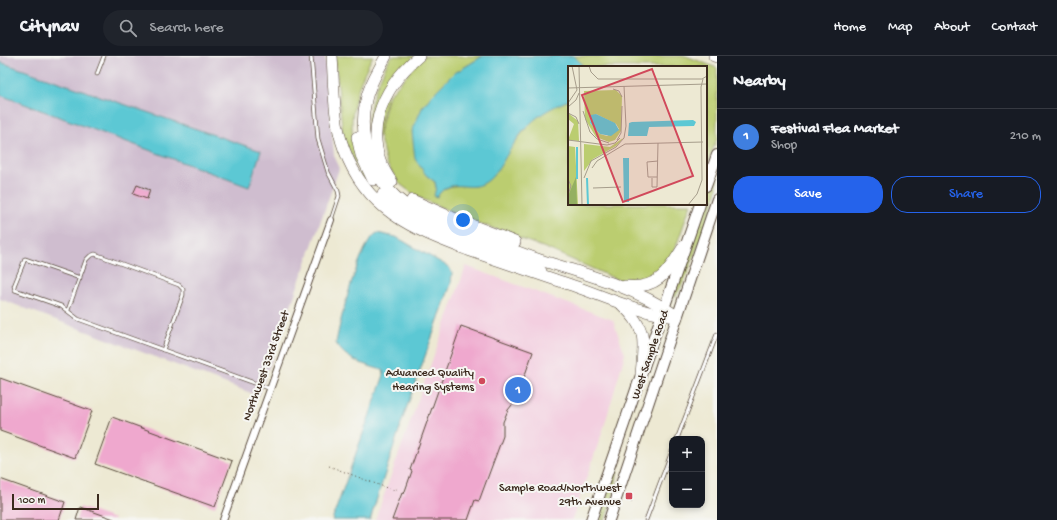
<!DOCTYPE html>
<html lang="en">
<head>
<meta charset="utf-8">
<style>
  :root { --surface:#171b24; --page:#20242c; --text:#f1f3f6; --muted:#9ea1a6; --line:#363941; --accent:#2563eb }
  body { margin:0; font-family:"Gochi Hand",sans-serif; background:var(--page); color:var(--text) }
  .controls { position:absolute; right:12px; bottom:12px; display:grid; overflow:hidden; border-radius:8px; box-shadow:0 2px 6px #0003 }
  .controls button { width:36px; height:36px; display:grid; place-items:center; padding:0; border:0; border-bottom:1px solid var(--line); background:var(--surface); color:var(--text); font:20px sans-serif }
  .scale { position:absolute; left:12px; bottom:10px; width:87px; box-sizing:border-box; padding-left:4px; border:2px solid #3b2a1e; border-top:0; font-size:11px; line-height:14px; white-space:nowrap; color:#3b2a1e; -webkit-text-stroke:3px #f6f6f2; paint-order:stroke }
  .you { position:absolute; left:463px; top:164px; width:14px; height:14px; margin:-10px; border:3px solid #fff; border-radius:50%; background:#1a73e8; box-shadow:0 0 0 6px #1a73e833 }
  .badge { display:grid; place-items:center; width:26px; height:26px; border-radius:50%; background:var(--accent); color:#fff; font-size:13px; font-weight:700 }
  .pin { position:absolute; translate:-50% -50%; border:2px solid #fff; box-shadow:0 1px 4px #0006 }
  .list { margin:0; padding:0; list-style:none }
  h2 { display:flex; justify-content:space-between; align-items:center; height:52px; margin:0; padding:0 16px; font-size:17px }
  h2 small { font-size:13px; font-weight:400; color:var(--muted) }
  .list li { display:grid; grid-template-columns:26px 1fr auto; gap:12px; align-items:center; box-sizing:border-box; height:56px; padding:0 16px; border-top:1px solid var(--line) }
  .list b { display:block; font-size:15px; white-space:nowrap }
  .list p { margin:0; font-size:13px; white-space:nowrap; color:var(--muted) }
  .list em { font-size:13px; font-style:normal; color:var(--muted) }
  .actions { display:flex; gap:8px; padding:12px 16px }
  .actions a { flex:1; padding:9px 0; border:1px solid var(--accent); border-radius:16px; text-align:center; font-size:14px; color:var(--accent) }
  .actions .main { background:var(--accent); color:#fff }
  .icon { flex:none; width:22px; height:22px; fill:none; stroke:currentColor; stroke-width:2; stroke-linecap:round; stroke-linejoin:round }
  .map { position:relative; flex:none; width:717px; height:464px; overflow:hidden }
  header { display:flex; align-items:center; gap:24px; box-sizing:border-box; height:56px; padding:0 20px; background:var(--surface); border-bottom:1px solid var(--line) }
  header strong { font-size:19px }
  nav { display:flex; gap:22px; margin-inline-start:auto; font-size:14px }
  .search { width:280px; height:36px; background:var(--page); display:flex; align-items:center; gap:10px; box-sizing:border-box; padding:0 14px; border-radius:22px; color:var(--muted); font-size:15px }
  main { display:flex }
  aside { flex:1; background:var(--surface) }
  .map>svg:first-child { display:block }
</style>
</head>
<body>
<header>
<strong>Citynav</strong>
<div class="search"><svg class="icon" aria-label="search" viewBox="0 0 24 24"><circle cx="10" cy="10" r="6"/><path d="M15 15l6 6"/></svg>Search here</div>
<nav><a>Home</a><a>Map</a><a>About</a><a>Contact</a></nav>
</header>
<main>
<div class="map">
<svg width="717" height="464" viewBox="0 0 717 464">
  <rect width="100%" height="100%" fill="#f6f6f2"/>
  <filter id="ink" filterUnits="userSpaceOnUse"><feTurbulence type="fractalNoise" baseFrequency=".025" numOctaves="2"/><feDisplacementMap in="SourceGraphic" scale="8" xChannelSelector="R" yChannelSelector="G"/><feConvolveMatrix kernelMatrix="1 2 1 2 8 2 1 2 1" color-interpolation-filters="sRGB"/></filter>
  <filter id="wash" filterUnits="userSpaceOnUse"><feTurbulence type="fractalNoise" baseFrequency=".012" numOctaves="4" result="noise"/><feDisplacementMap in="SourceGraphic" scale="16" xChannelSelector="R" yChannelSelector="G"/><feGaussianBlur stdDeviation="0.9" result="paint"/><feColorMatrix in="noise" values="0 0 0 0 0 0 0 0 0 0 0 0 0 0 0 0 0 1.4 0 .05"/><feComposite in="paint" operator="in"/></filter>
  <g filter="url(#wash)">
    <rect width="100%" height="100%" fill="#ede9d3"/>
    <polygon fill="#f3cfe0" points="466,210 613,264 625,298 604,371 572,464 375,464"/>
    <polygon fill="#cfbdcf" points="0,0 325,0 334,99 339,113 259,340 0,243"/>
    <g fill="#bbcd70" stroke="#7b7c47">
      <path d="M 335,0 L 373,0 C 348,45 343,85 371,130 L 363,124 L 343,81 Z"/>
      <path d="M 391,0 L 415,0 L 389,29 L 374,97 C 361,59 374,34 391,0 Z"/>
      <path d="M 424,0 L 483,0 L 453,18 L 433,38 L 422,52 L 426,119 L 435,126 L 437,141 C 446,126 460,130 475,130 L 512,90 L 531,66 L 547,53 L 569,44 L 569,148 L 691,148 L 671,205 L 660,220 L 627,228 L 548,193 L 463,161 L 416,140 L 400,128 L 386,107 L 379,78 L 389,39 Z"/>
      <polygon points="574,0 686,0 717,12 717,82 706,113 706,11 582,11 581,7"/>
      <path d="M 717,117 C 717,122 717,128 717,133 C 715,146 682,238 674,242 L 673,240 Z"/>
      <polygon points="618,404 616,431 605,464 600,464"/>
    </g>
    <g fill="#5cc8d4" stroke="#4c7979">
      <path d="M 483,0 L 574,0 L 581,7 L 582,11 L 569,11 L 569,44 C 538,57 526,68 508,97 C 502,107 496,119 486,126 C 469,138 450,119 437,141 L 434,140 L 436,131 L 435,126 L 426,119 L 415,103 L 412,75 L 422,52 L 433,38 L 453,18 Z"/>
      <polygon points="0,6 261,95 249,131 0,39"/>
      <path d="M 377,177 L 396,181 L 449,211 L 452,217 L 451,228 L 405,356 L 370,464 L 332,464 L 384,319 L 383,314 C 366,310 344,303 336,287 C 340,264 359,188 377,177 Z"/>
    </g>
    <g id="blocks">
      <g fill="#efa8ce">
        <polygon points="137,129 150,134 147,143 133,138"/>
        <polygon points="461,270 533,296 516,344 508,354 503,366 503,380 479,445 475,444 468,464 392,464 402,437 404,438 412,415 410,414"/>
        <polygon points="0,322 92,355 75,402 0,375"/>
        <polygon points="112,361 232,405 215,451 95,408"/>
        <polygon points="0,423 65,446 59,464 0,464"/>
        <polygon points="80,451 114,463 114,464 76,464"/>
      </g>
    </g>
  </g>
  <g filter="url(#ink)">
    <use href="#blocks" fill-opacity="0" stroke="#564739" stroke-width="1"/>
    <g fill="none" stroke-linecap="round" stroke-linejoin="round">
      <defs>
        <g id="lane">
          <polyline points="311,0 318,83 328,116 338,135 339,140 331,164"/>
          <polyline points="97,18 104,0"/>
          <polyline points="80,222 25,203 14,230 15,234 61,250 78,263 271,333"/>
          <polyline points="68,254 86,204 90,200 95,198 179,229 183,233 183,239 163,294"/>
          <polyline points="677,383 717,278"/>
          <polyline points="646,464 672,395"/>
        </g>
        <polyline id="street" points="223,464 331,164"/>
        <g id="primary">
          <polyline points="706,130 717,99"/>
          <polyline points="591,464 700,148"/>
          <polyline points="609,464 717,143"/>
        </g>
        <g id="highway">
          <path d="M 332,0 C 334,30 333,64 344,93 C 366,154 412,173 468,194 C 497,204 527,214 556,224 C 596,236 635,257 677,261"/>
          <path d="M 386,0 C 379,14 369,28 366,44 C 358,78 369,117 396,141 C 417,159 444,167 469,177 C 493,186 516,196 540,204 C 587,218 636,232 677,260"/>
          <polyline points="714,0 717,1"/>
          <polyline points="357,81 361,99 373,124"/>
          <path d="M 392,126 C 359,81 381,33 419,0"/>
          <path d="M 383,138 C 420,177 478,189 527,207 L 541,215"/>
          <polyline points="412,144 446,159 515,186"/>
          <path d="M 625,230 C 659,234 668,215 684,190"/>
          <path d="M 622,249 C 648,273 644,285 641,318"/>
        </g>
      </defs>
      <use href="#lane" stroke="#564739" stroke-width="4.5"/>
      <use href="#street" stroke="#564739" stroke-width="8"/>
      <use href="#primary" stroke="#564739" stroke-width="12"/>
      <use href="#highway" stroke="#564739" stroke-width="12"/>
      <g stroke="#564739" stroke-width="1" stroke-dasharray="1 3" stroke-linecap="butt">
        <polyline points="329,410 392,434 397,433"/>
        <polyline points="627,445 632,446"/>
      </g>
      <use href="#lane" stroke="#fff" stroke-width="3"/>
      <use href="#street" stroke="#fff" stroke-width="6"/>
      <use href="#primary" stroke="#fff" stroke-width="10"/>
      <use href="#highway" stroke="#fff" stroke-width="11"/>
    </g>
  </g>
  <g fill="#d1495b" stroke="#f6f6f2" stroke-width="1.5">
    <circle cx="482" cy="325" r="4"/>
    <rect x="625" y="436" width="8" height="8" rx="2"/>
  </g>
  <g text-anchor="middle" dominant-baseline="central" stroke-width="4" stroke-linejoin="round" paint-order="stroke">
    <g font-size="12" fill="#3b2a1e" stroke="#f6f6f2">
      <text transform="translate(651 299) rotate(-71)">West Sample Road</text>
      <text transform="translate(267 310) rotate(-70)">Northwest 33rd Street</text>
    </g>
    <g font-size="12" fill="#3b2a1e" stroke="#f6f6f2" text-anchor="end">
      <text x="474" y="318">Advanced Quality<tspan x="474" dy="14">Hearing Systems</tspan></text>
      <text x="621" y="433">Sample Road/Northwest<tspan x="621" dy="14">29th Avenue</tspan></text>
    </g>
  </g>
  <g transform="translate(568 10)">
    <rect width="139" height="139" fill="#ede9d3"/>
    <path d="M 48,24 L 54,30 L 53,65 L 47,74 L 41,76 L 28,71 L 17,53 L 16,25 ZM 28,48 L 48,58 L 51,63 L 39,70 L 32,68 L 22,57 L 22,51 ZM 0,47 L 10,55 L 11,75 L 0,74 L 6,58 L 0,53 ZM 55,72 L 53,75 L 48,80 L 25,93 L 16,105 L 16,78 L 42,81 ZM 0,80 L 7,81 L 10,139 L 0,139 Z" fill="#bbcd70" fill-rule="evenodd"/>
    <path d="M 8,111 L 9,139 L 0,139 L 0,130 Z" fill="#94b062"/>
    <path d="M 28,48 L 47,57 L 51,64 L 43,70 L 32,68 L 22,57 L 23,49 ZM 125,54 L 128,56 L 126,60 L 81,61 L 79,70 L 60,70 L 61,57 L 64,56 ZM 55,92 L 61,92 L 61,136 L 56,136 Z" fill="#5cc8d4"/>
    <path fill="none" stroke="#5cc8d4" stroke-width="2" d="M 9,81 L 9,113M 19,112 L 20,139"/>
    <path fill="none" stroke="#a69d8b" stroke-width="1" d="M 11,0 L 14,139M 21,0 L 23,6 L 30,13 L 134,13 L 139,10M 0,22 L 139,18M 45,23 L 51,25 L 54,31M 0,37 L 9,24 L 4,0M 0,41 L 8,34 L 11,27M 15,45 L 22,66 L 29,73 L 41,77M 0,47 L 8,51 L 11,58M 0,74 L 39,79 L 47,77 L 52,72M 49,74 L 53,67 L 54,40M 24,102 L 29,95 L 57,78 L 135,76M 89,111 L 80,111 L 79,96 L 90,95M 16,112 L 23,95 L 48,81 L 56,72 L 58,60 L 56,20M 84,112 L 84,121 L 89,121 L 90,77M 0,113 L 3,120 L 0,129M 25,122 L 53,121M 120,139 L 129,128 L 134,114 L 133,21 L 135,13"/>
    <path fill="#d1495b" fill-opacity="0.15" stroke="#d1495b" stroke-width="2" d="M 84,3 L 125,110 L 55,136 L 14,29 Z"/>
    <rect width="139" height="139" fill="none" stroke="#3b2a1e" stroke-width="2"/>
  </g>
</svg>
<div class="controls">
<button>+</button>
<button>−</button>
</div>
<div class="scale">100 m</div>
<div class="you"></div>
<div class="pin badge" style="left:518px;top:334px;background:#3f7fe0">1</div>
</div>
<aside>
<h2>Nearby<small></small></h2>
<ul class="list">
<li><span class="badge" style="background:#3f7fe0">1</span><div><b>Festival Flea Market</b><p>Shop</p></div><em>210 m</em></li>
</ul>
<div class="actions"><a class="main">Save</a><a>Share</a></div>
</aside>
</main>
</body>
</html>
